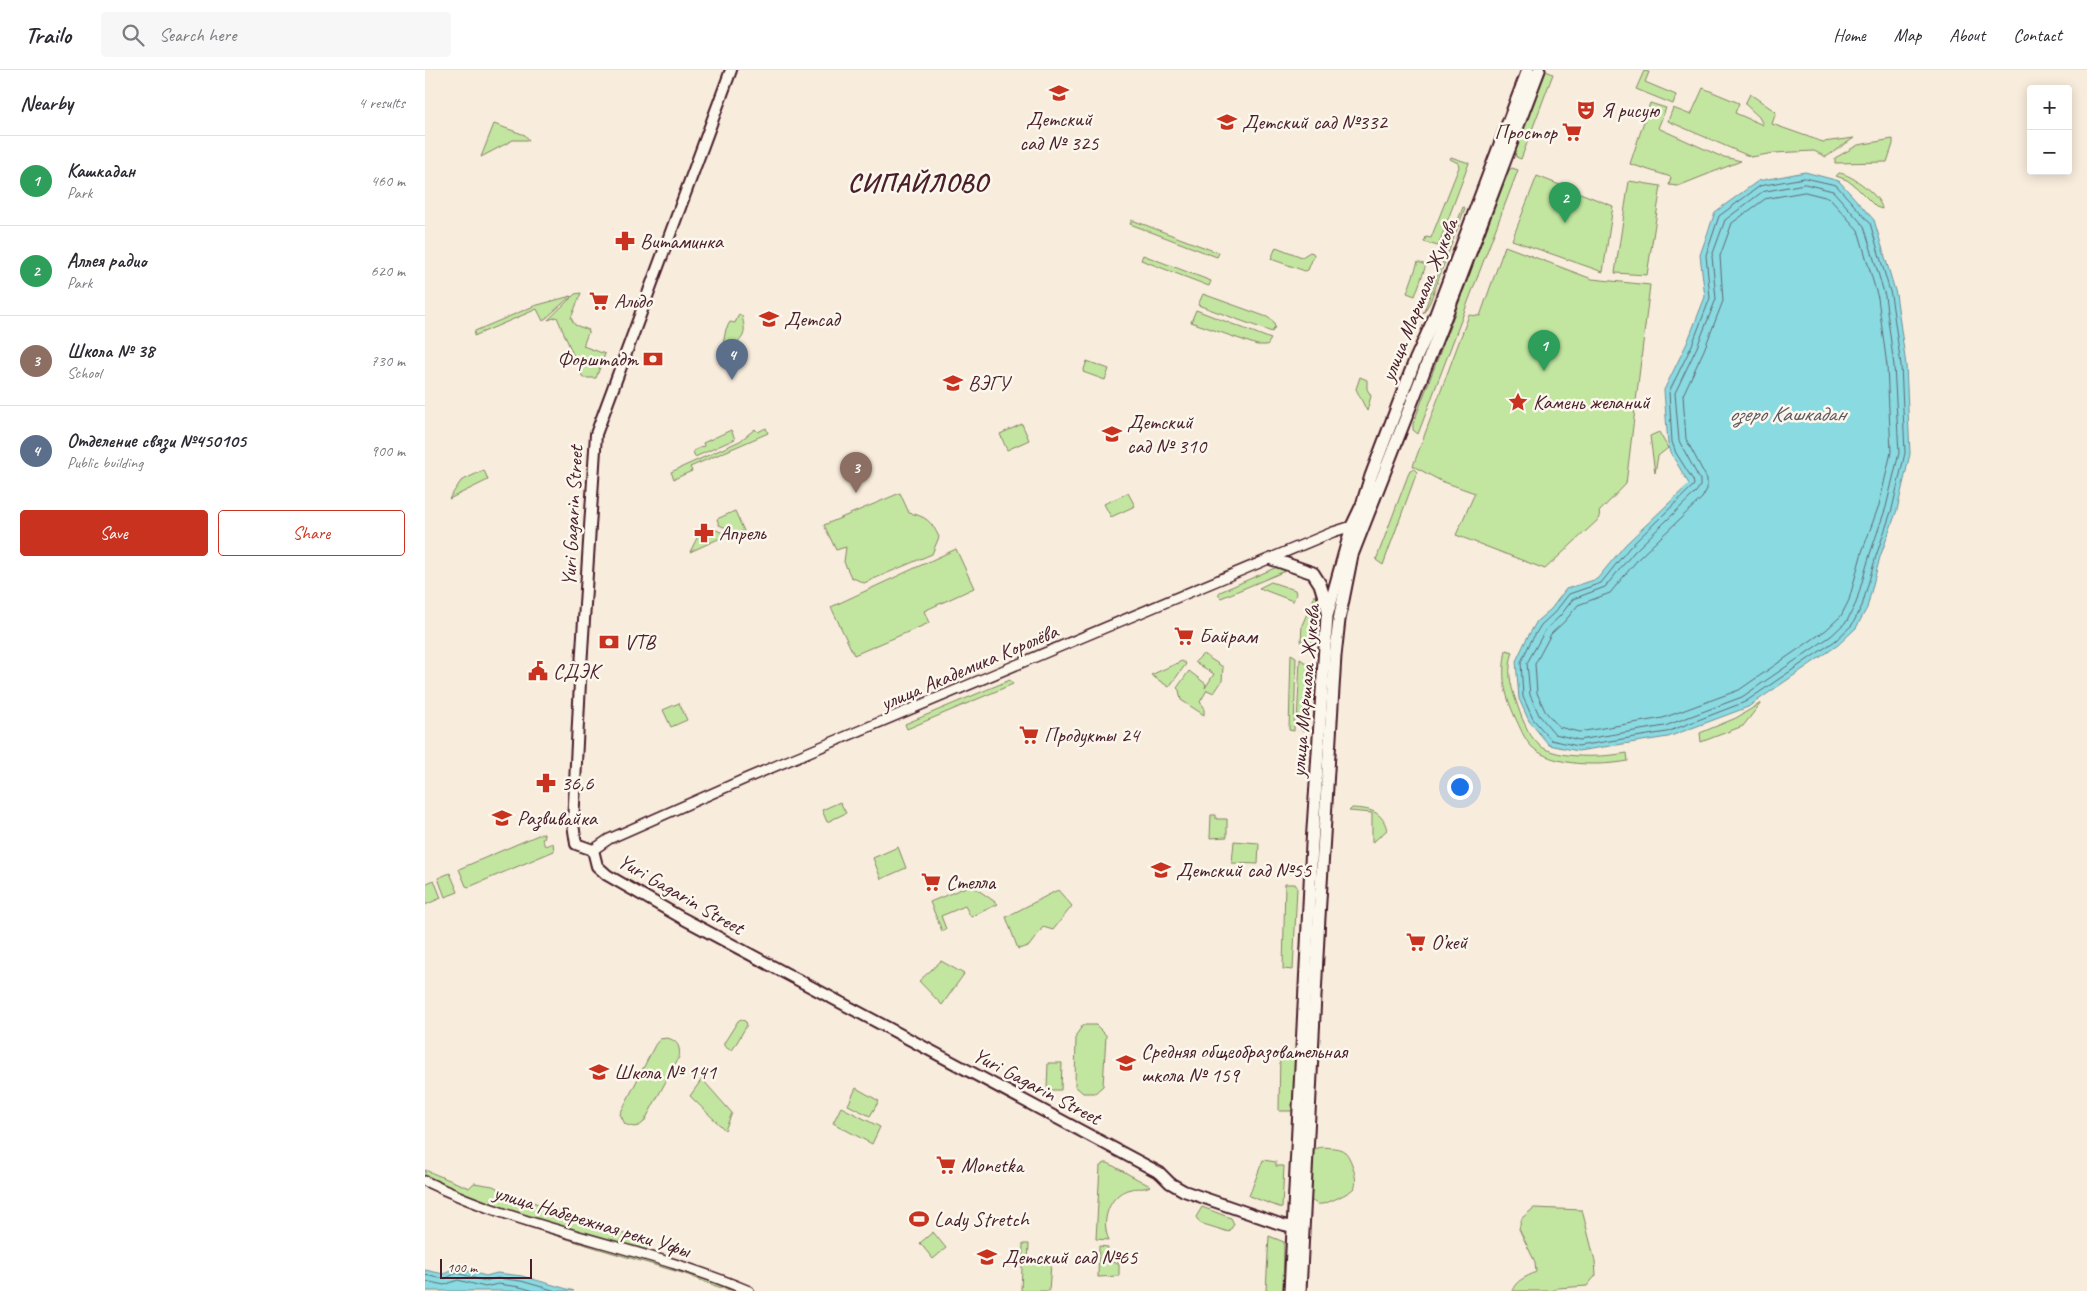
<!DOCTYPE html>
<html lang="en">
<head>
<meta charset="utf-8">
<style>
  :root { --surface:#fff; --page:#f7f7f7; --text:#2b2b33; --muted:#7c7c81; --line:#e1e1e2; --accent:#c8321e }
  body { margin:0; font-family:Caveat,sans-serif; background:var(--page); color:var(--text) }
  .controls { position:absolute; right:15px; top:15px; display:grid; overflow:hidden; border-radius:5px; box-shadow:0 2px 12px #0003 }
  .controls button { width:45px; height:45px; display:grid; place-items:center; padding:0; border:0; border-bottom:1px solid var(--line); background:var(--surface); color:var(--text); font:25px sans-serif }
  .scale { position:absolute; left:15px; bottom:12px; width:92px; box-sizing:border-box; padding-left:5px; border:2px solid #4a1f2b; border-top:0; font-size:14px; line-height:18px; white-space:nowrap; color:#4a1f2b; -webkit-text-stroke:4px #fbf7ec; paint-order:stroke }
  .you { position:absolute; left:1034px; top:716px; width:18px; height:18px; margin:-12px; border:4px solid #fff; border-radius:50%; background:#1a73e8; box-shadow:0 0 0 8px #1a73e833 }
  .badge { display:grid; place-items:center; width:32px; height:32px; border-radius:50%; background:var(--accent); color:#fff; font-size:16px; font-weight:700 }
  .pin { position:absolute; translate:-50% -41px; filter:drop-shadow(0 1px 2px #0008) }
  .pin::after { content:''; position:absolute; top:26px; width:18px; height:15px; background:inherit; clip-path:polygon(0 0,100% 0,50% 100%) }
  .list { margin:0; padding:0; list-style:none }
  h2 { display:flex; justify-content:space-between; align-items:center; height:65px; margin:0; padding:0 20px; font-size:21px }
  h2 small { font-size:16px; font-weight:400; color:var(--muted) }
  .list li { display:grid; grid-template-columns:32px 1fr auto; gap:15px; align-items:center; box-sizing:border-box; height:90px; padding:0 20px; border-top:1px solid var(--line) }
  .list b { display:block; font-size:19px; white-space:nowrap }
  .list p { margin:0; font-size:16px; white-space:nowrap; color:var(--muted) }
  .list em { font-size:16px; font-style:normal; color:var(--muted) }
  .actions { display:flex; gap:10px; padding:15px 20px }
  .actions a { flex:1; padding:11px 0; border:1px solid var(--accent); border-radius:5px; text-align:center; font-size:18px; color:var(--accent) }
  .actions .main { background:var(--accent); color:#fff }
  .icon { flex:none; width:28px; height:28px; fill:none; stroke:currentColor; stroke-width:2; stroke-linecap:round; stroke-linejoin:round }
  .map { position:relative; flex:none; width:1662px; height:1221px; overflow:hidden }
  header { display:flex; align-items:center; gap:30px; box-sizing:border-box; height:70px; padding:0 25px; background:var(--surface); border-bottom:1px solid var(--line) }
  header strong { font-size:24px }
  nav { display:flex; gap:28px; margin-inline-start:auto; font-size:18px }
  .search { width:350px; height:45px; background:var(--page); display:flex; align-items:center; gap:12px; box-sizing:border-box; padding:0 18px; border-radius:5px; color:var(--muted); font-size:19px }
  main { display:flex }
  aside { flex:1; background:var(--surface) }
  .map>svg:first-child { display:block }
</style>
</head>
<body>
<header>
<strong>Trailo</strong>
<div class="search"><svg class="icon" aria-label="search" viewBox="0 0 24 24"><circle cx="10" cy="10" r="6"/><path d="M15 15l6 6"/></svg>Search here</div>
<nav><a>Home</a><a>Map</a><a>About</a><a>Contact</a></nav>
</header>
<main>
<aside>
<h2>Nearby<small>4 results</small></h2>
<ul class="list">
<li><span class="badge" style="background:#2e9e5b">1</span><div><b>Кашкадан</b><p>Park</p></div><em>460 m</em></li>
<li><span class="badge" style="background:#2e9e5b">2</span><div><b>Аллея радио</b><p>Park</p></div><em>620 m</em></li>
<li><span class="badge" style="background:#8d6e63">3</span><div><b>Школа № 38</b><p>School</p></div><em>730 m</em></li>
<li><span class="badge" style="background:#5c6f8a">4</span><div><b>Отделение связи №450105</b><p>Public building</p></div><em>900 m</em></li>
</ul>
<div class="actions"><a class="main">Save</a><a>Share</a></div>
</aside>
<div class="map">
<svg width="1662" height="1221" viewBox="0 0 1662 1221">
  <rect width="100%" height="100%" fill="#f8ecdc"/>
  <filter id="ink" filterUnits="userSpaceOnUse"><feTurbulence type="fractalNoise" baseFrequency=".02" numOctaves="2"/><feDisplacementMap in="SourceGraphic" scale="10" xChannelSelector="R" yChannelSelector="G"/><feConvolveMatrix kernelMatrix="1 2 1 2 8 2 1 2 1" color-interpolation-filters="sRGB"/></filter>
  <g filter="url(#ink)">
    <g fill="#c2e6a0" stroke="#868266">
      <polygon points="1121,1 1128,4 1096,89 1091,87 1090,80"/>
      <polygon points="1219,1 1224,2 1220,12 1251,25 1248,34 1211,19"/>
      <polygon points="1278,18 1314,33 1310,43 1338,55 1334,47 1320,34 1325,24 1351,42 1347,54 1398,72 1429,68 1401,87 1389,81 1349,83 1326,87 1243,51 1248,38 1266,45"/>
      <polygon points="1225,33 1241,38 1233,58 1295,86 1316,91 1253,116 1244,115 1246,107 1205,94"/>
      <polygon points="69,54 100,65 104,70 88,70 56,87"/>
      <polygon points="1468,69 1468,74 1462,92 1410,93 1410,88 1433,75"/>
      <polygon points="1026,87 1044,93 1013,176 999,172 1001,167 1006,168 1034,97 1033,93 1025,89"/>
      <polygon points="1087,98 1093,100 993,364 988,360 988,354 1084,100"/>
      <path d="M 1414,103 C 1426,104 1456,126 1457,139 L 1451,137 L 1431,117 L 1422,110 L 1411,106 Z"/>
      <polygon points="1112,106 1188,136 1178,202 1087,170"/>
      <polygon points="1204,111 1236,116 1222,205 1190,203"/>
      <polygon points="1038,137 1040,138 1005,232 998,244"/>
      <polygon points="707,150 794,183 792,187 705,154"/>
      <polygon points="1080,176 1167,209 1225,215 1201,414 1174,442 1175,448 1120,499 1031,465 1050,423 1016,411 988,396 1044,245 1055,246"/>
      <polygon points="851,177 877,187 885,182 888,183 889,185 883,200 880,201 846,189"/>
      <polygon points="718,185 786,211 784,216 716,190"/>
      <polygon points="993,192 1001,195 990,226 982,223"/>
      <polygon points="156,223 146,248 150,255 164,260 158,276 180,284 171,308 158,308 132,247 123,250 150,224"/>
      <polygon points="778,224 842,247 848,251 850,257 847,262 773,235"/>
      <polygon points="146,226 118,251 112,239 49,266 50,261 109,236"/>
      <polygon points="771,240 846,269 842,275 832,275 766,252"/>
      <path d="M 314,244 L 317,246 C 322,266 319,268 303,279 L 298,274 L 301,259 L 305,252 L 310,253 Z"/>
      <polygon points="662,291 684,299 680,310 658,302"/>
      <polygon points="935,307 942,310 942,319 946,326 942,341 931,319"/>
      <polygon points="597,354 604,370 582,380 575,364"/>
      <polygon points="341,358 343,363 265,397 267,401 249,409 246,402 315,371 330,359 333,362"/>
      <polygon points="306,360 310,369 270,387 268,381 279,376 278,373"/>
      <polygon points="1234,362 1243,378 1233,386 1230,403 1225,366"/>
      <polygon points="989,399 992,402 958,495 951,490 985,400"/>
      <polygon points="59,400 63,410 24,429 36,411"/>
      <path d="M 475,423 L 484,443 C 501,446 507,452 514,467 L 507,484 L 439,513 L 426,507 L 419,492 L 421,477 L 411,480 L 399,455 Z"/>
      <polygon points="703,423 710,436 686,447 679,434"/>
      <polygon points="310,441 319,461 314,463 294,455 292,449"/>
      <polygon points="287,458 302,465 265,482 275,462 277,466 288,461"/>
      <polygon points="531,479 549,518 499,541 504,553 429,585 406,537"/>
      <polygon points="852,497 865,499 796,528 793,525 795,522"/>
      <polygon points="846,512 870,520 871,524 868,531 834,518"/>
      <polygon points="892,521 893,528 889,549 888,572 876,573 877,555"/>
      <path d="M 1081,580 L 1088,582 C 1082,599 1085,614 1091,631 C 1096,646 1102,664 1114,675 C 1132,690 1180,687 1202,683 L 1203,691 C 1176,696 1128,697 1107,677 C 1099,669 1095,657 1090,647 C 1079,622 1076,607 1081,580 Z"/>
      <polygon points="778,584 798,597 797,611 789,623 782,620 775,632 779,637 779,645 756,630 754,620 752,618 764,601 781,614 780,618 789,604 770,592"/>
      <polygon points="866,584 871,587 869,661 864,660"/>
      <polygon points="875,589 884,595 881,661 876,660 872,654"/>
      <polygon points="757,591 761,594 744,617 726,605"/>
      <polygon points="585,610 588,614 482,659 480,654"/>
      <polygon points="254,633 262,650 246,657 238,640"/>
      <polygon points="1336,633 1318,656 1276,672 1275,663 1311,648"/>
      <polygon points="415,732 421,743 402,752 397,740"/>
      <path d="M 927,738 C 944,739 957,740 962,760 L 947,773 L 947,743 L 924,741 Z"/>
      <polygon points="786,745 791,745 791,749 802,749 802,767 785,768"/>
      <polygon points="118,763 120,767 117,769 120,776 128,773 129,781 44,817 41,816 34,799"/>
      <polygon points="809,771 834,773 833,794 807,793"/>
      <polygon points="473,777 481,798 456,809 448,788"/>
      <polygon points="25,803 33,822 20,827 13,808"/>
      <polygon points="9,810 16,828 0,835 0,814"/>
      <polygon points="860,814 870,814 872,817 868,900 858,899"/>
      <polygon points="546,815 573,834 546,847 540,836 516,846 521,859 517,861 505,832"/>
      <polygon points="633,820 647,836 628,860 618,857 604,876 593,879 581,847"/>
      <polygon points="516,891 539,904 517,935 494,911"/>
      <polygon points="316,949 321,952 322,955 308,979 305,980 299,976 299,973 313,951"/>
      <polygon points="658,955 671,955 681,965 678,1016 670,1023 658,1023 650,1016 651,965"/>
      <path d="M 242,968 C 252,970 256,977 254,987 L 219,1052 C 213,1058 208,1058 200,1054 L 195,1044 L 230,975 L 235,969 Z"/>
      <polygon points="855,981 865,982 872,991 870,1041 854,1041"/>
      <polygon points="623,993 637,993 636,1020 622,1020"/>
      <polygon points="277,1009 307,1043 300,1060 265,1026"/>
      <polygon points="431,1018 454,1031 445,1046 423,1035"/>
      <polygon points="416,1037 455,1057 447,1074 408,1053"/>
      <path d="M 897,1077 C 905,1078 914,1077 920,1082 C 926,1087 934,1112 929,1118 C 925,1123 903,1133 897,1134 C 891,1135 887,1131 884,1127 L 885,1083 L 889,1079 Z"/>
      <polygon points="838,1090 851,1092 851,1096 859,1096 857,1138 824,1126"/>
      <path d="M 680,1093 L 683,1093 L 725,1116 C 718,1120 713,1117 706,1119 C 684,1123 675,1152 684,1170 L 671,1169 L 675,1096 Z"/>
      <path d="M 0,1100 L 44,1118 L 49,1113 L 68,1116 L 79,1122 L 145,1145 L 164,1154 L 224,1171 L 224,1182 C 148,1161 71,1141 0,1106 Z"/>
      <polygon points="777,1137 806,1148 809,1154 804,1162 775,1153 771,1147"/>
      <path d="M 1109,1138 L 1157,1140 L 1170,1191 L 1171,1205 L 1162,1216 L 1133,1218 L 1127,1221 L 1087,1221 C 1091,1210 1101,1207 1111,1202 L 1110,1192 L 1094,1159 L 1097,1148 Z"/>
      <path d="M 61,1140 L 242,1195 L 315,1221 C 296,1221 275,1209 257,1203 C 191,1184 125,1165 60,1142 Z"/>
      <polygon points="508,1162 521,1178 508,1189 495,1173"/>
      <polygon points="844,1166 859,1172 858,1221 841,1221"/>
      <polygon points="598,1174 604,1174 603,1192 626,1193 624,1221 596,1221"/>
      <polygon points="674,1176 683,1177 681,1192 694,1193 694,1206 673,1207"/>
    </g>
    <g fill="#89dae1" stroke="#708f98">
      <polygon points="1380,102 1414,111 1449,150 1471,224 1481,295 1485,384 1472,440 1455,487 1442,538 1431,558 1413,575 1323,637 1243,667 1153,681 1124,675 1104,651 1094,629 1091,591 1101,570 1112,551 1126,539 1141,519 1172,509 1200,475 1264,414 1247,385 1243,374 1239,320 1262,273 1280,227 1275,185 1290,142 1333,111"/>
      <polygon points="31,1198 61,1206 72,1203 97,1206 149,1221 0,1221 0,1200 19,1204"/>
    </g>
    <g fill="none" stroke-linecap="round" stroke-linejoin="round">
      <g stroke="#636a74" stroke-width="1">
        <polygon points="1380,108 1411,115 1445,153 1466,225 1476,295 1480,383 1467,439 1451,486 1437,536 1427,555 1410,571 1320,632 1242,662 1153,676 1126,670 1108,649 1098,627 1096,592 1105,573 1116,555 1130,542 1144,524 1176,513 1204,478 1269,415 1268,410 1251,383 1247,372 1244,322 1267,275 1285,228 1281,185 1294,146 1335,116"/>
        <polygon points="1380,114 1408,121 1439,156 1460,226 1469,296 1474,383 1461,437 1445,484 1431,533 1422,551 1406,566 1317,627 1240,656 1154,670 1130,664 1114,645 1105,625 1102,593 1121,559 1135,546 1148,529 1180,517 1209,482 1271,422 1275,416 1275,410 1254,371 1250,323 1272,277 1291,229 1287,186 1300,150 1337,122"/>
        <polygon points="1380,122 1404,128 1433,160 1453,228 1462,296 1466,382 1454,435 1437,482 1424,530 1416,546 1401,560 1314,620 1238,648 1154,662 1134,657 1120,641 1112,623 1110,594 1126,564 1140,551 1153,535 1185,523 1214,488 1277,428 1282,419 1282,409 1261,369 1258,325 1279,280 1298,231 1295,186 1307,153 1340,129"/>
        <polyline points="0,1205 19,1209 32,1203 60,1211 72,1208 96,1211 131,1221"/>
        <polyline points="0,1211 19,1215 33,1210 60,1217 73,1214 95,1217 109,1221"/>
      </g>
      <defs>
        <g id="tertiary">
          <polyline points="168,780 184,769 322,708 908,462 927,456 930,457"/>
          <path d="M 0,1111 C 103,1162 219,1176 324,1221"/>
        </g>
        <polyline id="secondary" points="306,0 171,364 155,612 148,754 151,774 168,780 172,796 182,805 257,848 735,1103 745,1113 759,1121 855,1154 876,1159"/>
        <g id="primary">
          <polyline points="847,489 888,503 895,514 903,540"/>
          <polyline points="865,1221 887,774 902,546 927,456 937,435 946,406 989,293 1011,244 1103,0"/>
          <polyline points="875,1221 894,847 910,586 914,550 927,485 1034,212 1114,0"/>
        </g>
      </defs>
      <use href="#tertiary" stroke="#4a1f2b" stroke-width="12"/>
      <use href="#secondary" stroke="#4a1f2b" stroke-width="14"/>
      <use href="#primary" stroke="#4a1f2b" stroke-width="15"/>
      <use href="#tertiary" stroke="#fbf7ec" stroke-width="9"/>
      <use href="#secondary" stroke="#fbf7ec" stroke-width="10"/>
      <use href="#primary" stroke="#fbf7ec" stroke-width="11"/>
    </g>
  </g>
  <defs>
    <symbol id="school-bare" viewBox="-9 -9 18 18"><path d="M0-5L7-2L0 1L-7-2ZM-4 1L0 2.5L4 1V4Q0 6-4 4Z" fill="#c8321e" stroke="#fbf7ec" stroke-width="2.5" paint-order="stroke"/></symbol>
    <symbol id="theatre-bare" viewBox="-9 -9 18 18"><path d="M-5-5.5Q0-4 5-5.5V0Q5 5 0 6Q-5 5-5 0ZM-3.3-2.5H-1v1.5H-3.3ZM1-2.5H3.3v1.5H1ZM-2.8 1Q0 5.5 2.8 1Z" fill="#c8321e" stroke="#fbf7ec" stroke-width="2.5" paint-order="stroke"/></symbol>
    <symbol id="supermarket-bare" viewBox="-9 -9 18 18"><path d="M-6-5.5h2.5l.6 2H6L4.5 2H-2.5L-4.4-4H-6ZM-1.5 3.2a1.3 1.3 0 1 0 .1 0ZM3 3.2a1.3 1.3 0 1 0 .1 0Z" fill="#c8321e" stroke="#fbf7ec" stroke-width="2.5" paint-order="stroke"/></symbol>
    <symbol id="pharmacy-bare" viewBox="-9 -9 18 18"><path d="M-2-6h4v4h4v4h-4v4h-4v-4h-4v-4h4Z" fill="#c8321e" stroke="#fbf7ec" stroke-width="2.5" paint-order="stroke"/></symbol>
    <symbol id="bank-bare" viewBox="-9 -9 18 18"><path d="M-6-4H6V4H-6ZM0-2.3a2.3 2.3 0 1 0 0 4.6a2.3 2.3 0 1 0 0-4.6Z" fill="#c8321e" stroke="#fbf7ec" stroke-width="2.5" paint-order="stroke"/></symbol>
    <symbol id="university-bare" viewBox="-9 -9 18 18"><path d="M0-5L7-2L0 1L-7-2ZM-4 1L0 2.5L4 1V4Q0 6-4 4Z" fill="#c8321e" stroke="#fbf7ec" stroke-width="2.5" paint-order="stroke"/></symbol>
    <symbol id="sight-bare" viewBox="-9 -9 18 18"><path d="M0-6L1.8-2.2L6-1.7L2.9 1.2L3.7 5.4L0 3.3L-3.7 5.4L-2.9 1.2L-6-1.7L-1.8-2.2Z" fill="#c8321e" stroke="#fbf7ec" stroke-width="2.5" paint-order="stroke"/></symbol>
    <symbol id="civic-bare" viewBox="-9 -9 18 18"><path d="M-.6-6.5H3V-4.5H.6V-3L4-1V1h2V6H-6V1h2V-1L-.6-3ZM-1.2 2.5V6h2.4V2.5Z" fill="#c8321e" stroke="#fbf7ec" stroke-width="2.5" paint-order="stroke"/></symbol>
    <symbol id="stadium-bare" viewBox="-9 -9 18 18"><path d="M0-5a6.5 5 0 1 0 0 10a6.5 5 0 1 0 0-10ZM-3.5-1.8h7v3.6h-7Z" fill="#c8321e" stroke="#fbf7ec" stroke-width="2.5" paint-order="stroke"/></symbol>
  </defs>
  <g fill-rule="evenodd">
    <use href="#school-bare" x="620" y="9" width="28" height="28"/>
    <use href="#theatre-bare" x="1147" y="26" width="28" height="28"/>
    <use href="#school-bare" x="788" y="38" width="28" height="28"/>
    <use href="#supermarket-bare" x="1133" y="48" width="28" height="28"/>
    <use href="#pharmacy-bare" x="186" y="157" width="28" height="28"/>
    <use href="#supermarket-bare" x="160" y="217" width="28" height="28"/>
    <use href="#school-bare" x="330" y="235" width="28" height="28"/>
    <use href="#bank-bare" x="214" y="275" width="28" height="28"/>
    <use href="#university-bare" x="514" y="299" width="28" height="28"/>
    <use href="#sight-bare" x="1079" y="318" width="28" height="28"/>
    <use href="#school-bare" x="673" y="350" width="28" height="28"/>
    <use href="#pharmacy-bare" x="265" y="449" width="28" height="28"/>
    <use href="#supermarket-bare" x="745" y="552" width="28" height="28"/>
    <use href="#bank-bare" x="170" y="558" width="28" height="28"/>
    <use href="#civic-bare" x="99" y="587" width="28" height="28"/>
    <use href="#supermarket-bare" x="590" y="651" width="28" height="28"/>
    <use href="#pharmacy-bare" x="107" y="699" width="28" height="28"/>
    <use href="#school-bare" x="63" y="734" width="28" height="28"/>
    <use href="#school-bare" x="722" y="786" width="28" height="28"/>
    <use href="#supermarket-bare" x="492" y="798" width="28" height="28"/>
    <use href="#supermarket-bare" x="977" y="858" width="28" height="28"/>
    <use href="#school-bare" x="687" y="979" width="28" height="28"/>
    <use href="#school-bare" x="160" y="988" width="28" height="28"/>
    <use href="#supermarket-bare" x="507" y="1081" width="28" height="28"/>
    <use href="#stadium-bare" x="480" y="1135" width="28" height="28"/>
    <use href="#school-bare" x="548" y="1173" width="28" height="28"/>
  </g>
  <g text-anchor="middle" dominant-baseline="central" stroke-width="5" stroke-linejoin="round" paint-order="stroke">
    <g font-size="21" fill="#4a1f2b" stroke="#fbf7ec" text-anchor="start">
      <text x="1176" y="40">Я рисую</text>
      <text x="634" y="49" text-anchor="middle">Детский<tspan x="634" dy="24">сад № 325</tspan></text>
      <text x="817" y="52">Детский сад №332</text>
      <text x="1132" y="62" text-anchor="end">Простор</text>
      <text x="215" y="171">Витаминка</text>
      <text x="189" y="231">Альдо</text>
      <text x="359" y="249">Детсад</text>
      <text x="213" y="289" text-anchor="end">Форштадт</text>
      <text x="543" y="313">ВЭГУ</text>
      <text x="1108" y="332">Камень желаний</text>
      <text x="702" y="352">Детский<tspan x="702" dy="24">сад № 310</tspan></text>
      <text x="294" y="463">Апрель</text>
      <text x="774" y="566">Байрам</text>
      <text x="199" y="572">VTB</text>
      <text x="128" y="601">СДЭК</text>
      <text x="619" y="665">Продукты 24</text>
      <text x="136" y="713">36,6</text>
      <text x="92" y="748">Развивайка</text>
      <text x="751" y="800">Детский сад №55</text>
      <text x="521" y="812">Стелла</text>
      <text x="1006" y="872">О’кей</text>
      <text x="716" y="981">Средняя общеобразовательная<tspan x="716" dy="24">школа № 159</tspan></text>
      <text x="189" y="1002">Школа № 141</text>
      <text x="536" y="1095">Monetka</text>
      <text x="509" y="1149">Lady Stretch</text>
      <text x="577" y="1187">Детский сад №65</text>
    </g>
    <g font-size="21" fill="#4a1f2b" stroke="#fbf7ec">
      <text transform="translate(994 230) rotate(-68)">улица Маршала Жукова</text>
      <text transform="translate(147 446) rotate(-87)">Yuri Gagarin Street</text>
      <text transform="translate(544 597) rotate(-23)">улица Академика Королёва</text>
      <text transform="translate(880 621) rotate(-85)">улица Маршала Жукова</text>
      <text transform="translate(256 824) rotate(30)">Yuri Gagarin Street</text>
      <text transform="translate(612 1016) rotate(28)">Yuri Gagarin Street</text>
      <text transform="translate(167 1151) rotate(17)">улица Набережная реки Уфы</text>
    </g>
    <g font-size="22" font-style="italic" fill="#5d5762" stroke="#fbf7ec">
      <text x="1362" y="344">озеро Кашкадан</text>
    </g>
    <g font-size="26" font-weight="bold" letter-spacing="1" fill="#4a1f2b" stroke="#fbf7ec">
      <text x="493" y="112">СИПАЙЛОВО</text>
    </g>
  </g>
</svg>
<div class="controls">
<button>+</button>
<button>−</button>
</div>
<div class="scale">100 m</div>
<div class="you"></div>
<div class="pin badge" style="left:1119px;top:301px;background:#2e9e5b">1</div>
<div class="pin badge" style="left:1140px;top:153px;background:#2e9e5b">2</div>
<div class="pin badge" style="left:431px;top:423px;background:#8d6e63">3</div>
<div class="pin badge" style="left:307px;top:310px;background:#5c6f8a">4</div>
</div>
</main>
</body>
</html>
